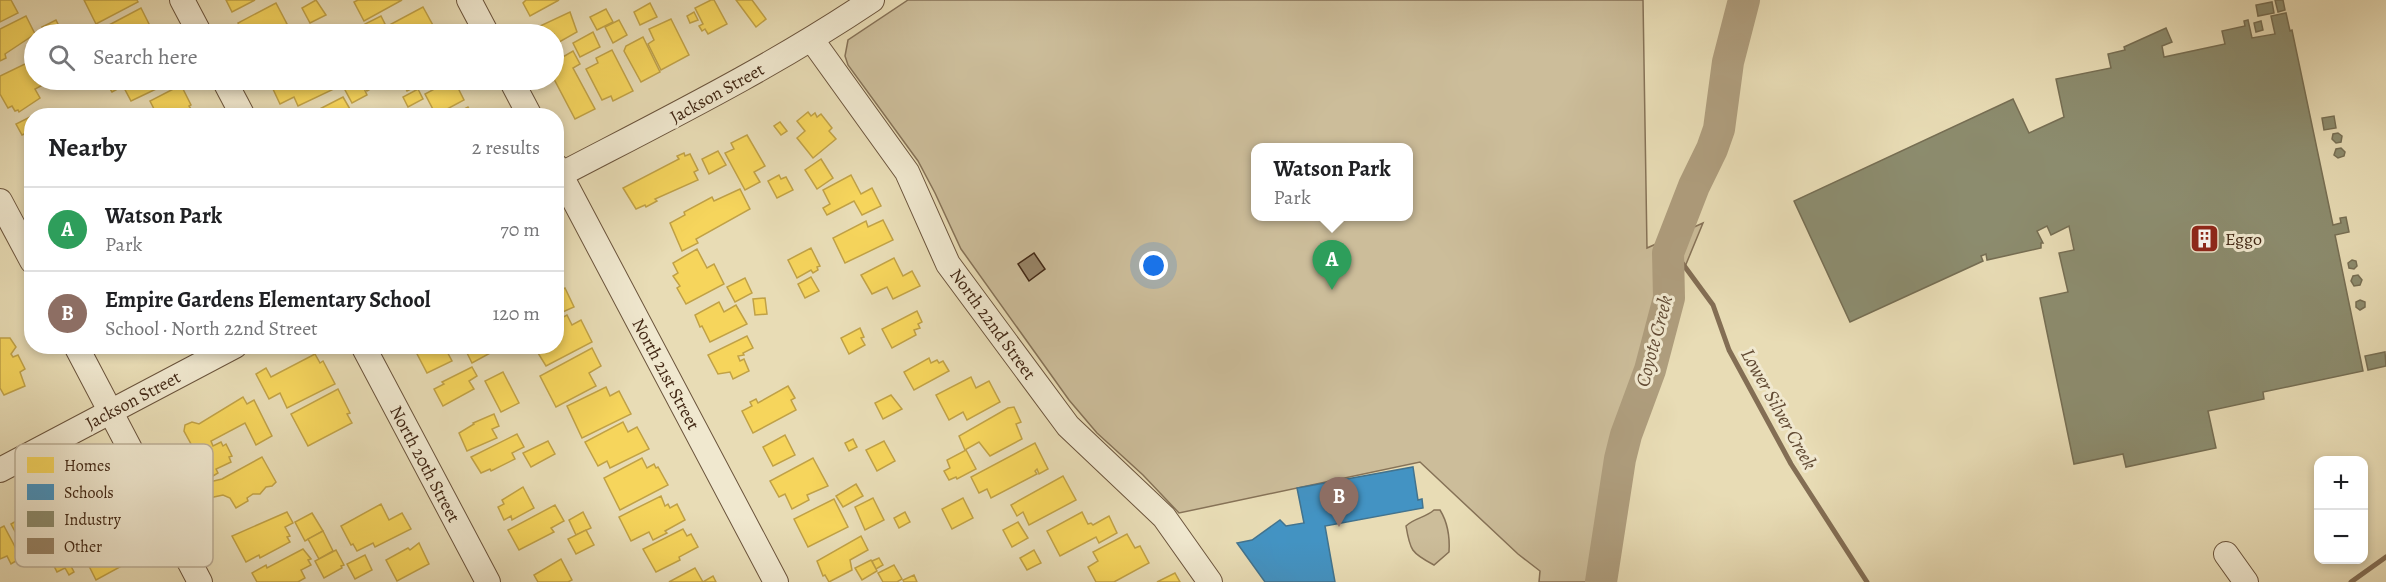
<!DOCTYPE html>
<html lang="en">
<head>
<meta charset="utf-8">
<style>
  :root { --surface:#fff; --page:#f6f6f6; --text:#202124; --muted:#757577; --line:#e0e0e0; --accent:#8f2418 }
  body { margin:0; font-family:Alegreya,serif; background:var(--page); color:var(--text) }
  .controls { position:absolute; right:18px; bottom:18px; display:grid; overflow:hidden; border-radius:12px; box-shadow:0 3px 9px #0003 }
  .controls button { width:54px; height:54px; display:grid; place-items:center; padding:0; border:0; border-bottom:2px solid var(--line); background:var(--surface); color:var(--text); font:30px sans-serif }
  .you { position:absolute; left:1154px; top:266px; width:21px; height:21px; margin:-15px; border:4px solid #fff; border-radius:50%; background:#1a73e8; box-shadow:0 0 0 9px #1a73e833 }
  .badge { display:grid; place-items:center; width:39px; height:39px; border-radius:50%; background:var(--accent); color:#fff; font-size:20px; font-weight:700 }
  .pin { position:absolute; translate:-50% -50px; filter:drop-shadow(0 2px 3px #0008) }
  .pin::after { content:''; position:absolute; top:32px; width:21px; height:18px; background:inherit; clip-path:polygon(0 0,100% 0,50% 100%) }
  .popup { position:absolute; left:1251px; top:143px; width:162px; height:78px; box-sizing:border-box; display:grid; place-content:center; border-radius:12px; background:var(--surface); filter:drop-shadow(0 2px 4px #0005); font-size:20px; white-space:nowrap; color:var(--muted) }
  .popup b { font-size:22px; color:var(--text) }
  .popup::after { content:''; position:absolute; left:50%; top:100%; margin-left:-12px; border:12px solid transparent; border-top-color:var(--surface) }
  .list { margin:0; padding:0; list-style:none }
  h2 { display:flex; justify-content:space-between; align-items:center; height:78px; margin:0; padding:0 24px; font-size:26px }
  h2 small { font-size:20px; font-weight:400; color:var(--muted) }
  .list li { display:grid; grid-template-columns:39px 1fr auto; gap:18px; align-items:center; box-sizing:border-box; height:84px; padding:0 24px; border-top:2px solid var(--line) }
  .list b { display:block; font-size:22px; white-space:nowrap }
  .list p { margin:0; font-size:20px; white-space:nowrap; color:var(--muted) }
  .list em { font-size:20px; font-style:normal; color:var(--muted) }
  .icon { flex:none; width:33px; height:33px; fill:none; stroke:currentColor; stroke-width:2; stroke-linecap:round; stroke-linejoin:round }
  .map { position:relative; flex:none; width:2386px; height:582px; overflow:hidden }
  .search { position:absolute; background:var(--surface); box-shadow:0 3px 9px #0003; left:24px; top:24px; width:540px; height:66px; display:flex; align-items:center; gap:15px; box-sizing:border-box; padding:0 21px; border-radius:33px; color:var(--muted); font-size:22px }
  .panel { position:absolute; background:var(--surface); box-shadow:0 3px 9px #0003; left:24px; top:108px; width:540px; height:246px; border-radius:24px }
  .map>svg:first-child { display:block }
</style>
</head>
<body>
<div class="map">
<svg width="2386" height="582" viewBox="0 0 2386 582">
  <rect width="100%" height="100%" fill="#e8dcb5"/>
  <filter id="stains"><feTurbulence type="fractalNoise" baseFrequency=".00333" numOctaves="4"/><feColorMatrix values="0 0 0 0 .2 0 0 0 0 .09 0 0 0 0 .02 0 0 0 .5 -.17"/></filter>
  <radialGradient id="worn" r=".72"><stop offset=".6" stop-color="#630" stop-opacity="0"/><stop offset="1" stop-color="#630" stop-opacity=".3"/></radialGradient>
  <g fill="#ccbd9a" stroke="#867257" stroke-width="1.5" fill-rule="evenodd">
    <path d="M 908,0 L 1643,0 L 1647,248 L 1703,223 L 1668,308 L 1655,353 L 1610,537 L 1605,582 L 1539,582 L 1540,571 L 1518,554 L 1420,462 L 1179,513 L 1143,475 L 1097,433 L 1069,400 L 961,249 L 935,193 L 918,161 L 848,65 L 845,56 L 848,40 ZM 1256,148 L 1408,148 L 1408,216 L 1256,216 Z"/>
    <path d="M 1434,510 L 1440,510 C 1448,523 1450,537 1449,552 L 1434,565 C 1411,553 1410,550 1406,526 C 1414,518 1425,518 1434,510 Z"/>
  </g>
  <g fill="#f6d55c" stroke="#c0a146" stroke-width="1.5">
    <polygon points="0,0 11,0 18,13 0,22"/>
    <polygon points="84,0 137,0 138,2 96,24"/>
    <polygon points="226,0 255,0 232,12"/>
    <polygon points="316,0 326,15 310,23 302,8"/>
    <polygon points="358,0 402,0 364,21 354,2"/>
    <polygon points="526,0 559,0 530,16 523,3"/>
    <polygon points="711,0 714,0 727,24 708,34 705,29 702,31 699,26 703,24 695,8"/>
    <polygon points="736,0 752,0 766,19 756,27"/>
    <polygon points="276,3 287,24 268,34 244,34 238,23"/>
    <polygon points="650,3 657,17 640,25 634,12"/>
    <polygon points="423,7 435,29 423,34 383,34 380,30"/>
    <polygon points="141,8 150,26 148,27 152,34 92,34"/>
    <polygon points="606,9 613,22 597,30 590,17"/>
    <polygon points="570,12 577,32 554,45 554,34 544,34 540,26"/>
    <polygon points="694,12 698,20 690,23 687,16"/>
    <polygon points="26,16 35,34 5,54 6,58 0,61 0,29"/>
    <polygon points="381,16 385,24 369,32 365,24"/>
    <polygon points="671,19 689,55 661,70 648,44 654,40 649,29"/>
    <polygon points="56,20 63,34 46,34 42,27"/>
    <polygon points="619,20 627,35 613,43 605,27"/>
    <polygon points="593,32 600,47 580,57 573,43"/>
    <polygon points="643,37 660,72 641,82 624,51 626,46"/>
    <polygon points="612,50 633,91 613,101 611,96 602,100 586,69 598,63 596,58"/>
    <polygon points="573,51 580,64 573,68 595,109 575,119 554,79 554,72 557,70 554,62"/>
    <polygon points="29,62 34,73 34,80 38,80 41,86 35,89 40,98 19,112 18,110 15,111 12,106 8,108 0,94 0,76"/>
    <polygon points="100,80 126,80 127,81 129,80 175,80 131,101 123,86 112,92 107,84 100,88 97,81"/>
    <polygon points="289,80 292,80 293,83 301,80 332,80 336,88 298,106 294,97 280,104 272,87"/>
    <polygon points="360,80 379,80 381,83 367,91"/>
    <polygon points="360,80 367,95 352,103 344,88"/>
    <polygon points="406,80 429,80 407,91 402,81"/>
    <polygon points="451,80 454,80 464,100 436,115 425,94"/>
    <polygon points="181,85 191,105 189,106 194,114 146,116 155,111 150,101"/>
    <polygon points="418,89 423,99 408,107 403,97"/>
    <polygon points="343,97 354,116 306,116"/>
    <polygon points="468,107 473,116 454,116 453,115"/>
    <polygon points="808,112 811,116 815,113 817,117 821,114 832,128 829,131 836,139 813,158 797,138 805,131 797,121"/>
    <polygon points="32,116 32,145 24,134 22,135 16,124"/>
    <polygon points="780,122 787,131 781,135 774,126"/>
    <polygon points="747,135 765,166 754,172 760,182 745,190 725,153 734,149 731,143"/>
    <polygon points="718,151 726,165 709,174 702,159"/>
    <polygon points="684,153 685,156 690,154 698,170 694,172 698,180 655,199 657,201 646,207 645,205 636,209 623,188 679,159 677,156"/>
    <polygon points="821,159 833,178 817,189 805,170"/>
    <polygon points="779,175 781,179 786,177 793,190 777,198 768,181"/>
    <polygon points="851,175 861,194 872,188 881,206 862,215 854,201 827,215 823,208 830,204 823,190"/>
    <polygon points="740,189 750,209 696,239 698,243 682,251 670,223 685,215 684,212 712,197 714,201"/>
    <polygon points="883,220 893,240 845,263 833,238 866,221 868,227"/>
    <polygon points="811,248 820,266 817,267 818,270 813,273 811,270 797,278 788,260"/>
    <polygon points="697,249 707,268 714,264 724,284 686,304 677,288 680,286 673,276 678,273 673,263"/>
    <polygon points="894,258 903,276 912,271 920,286 893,299 887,287 872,294 861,275"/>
    <polygon points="811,277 819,291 805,298 798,284"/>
    <polygon points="745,278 752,293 735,302 727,287"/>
    <polygon points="565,288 574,307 556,315 556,293"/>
    <polygon points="765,298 767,314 755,315 753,299"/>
    <polygon points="719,302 724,312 736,305 747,324 710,342 702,326 700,327 695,315"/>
    <polygon points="917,311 922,322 918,324 920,328 914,330 916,335 892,348 882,329"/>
    <polygon points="567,315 572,325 581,320 592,342 546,366 538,353 545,349 543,346 556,346 556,321"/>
    <polygon points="860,328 864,337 861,338 865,345 849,354 841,338"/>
    <polygon points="747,336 753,348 743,353 744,355 738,356 740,361 744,359 749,371 733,379 730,372 718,374 708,355"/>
    <polygon points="0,338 10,338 16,347 11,354 13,357 18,355 25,369 20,372 25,386 4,395 0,388"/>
    <polygon points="422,346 444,346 452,361 427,373 415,350"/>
    <polygon points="465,346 491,346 494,351 472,363 464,347"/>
    <polygon points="592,348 601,366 589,373 596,386 556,407 540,376"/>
    <polygon points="315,354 320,363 323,361 335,384 287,408 280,393 269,399 256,374 266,368 271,377"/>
    <polygon points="929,358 931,363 937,360 939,363 943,361 949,371 914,390 904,372"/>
    <polygon points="472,367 477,376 469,381 474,389 443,406 434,389 444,384 442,382"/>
    <polygon points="503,372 519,403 501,412 485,381"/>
    <polygon points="971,377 976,388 989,381 1000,402 967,420 963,412 949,420 936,395"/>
    <polygon points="788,386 795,398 791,400 796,410 753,433 742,411 752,406 750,402 756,399 758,403"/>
    <polygon points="606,387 610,396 619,391 631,414 582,438 567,406"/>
    <polygon points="338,389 350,413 347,414 352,423 308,446 291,414"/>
    <polygon points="891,395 902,409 883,419 875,403"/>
    <polygon points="243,397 247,404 254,400 272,436 256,445 245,423 211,441 213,446 221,442 223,446 226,444 232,456 229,457 231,462 216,469 218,473 213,476 212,472 202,477 196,465 201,463 198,458 190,457 187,451 191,444 184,431 185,425 192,422 199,424"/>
    <polygon points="1014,407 1021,422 1016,424 1022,439 990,456 979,442 965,450 959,436 1008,408"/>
    <polygon points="494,414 499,426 492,429 497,438 467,451 459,433 474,424 473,423"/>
    <polygon points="623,422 628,432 637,427 649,449 610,468 607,461 598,466 585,442"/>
    <polygon points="517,434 524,447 512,453 515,459 491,471 490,469 481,473 471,457"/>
    <polygon points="785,435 795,455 773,466 763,447"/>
    <polygon points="853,439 857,447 849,451 845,443"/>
    <polygon points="548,441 555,454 531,467 523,453"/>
    <polygon points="884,441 895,461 877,471 866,450"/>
    <polygon points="1035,443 1048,469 1039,474 1037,469 1035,471 1037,474 991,498 987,489 979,493 971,477"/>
    <polygon points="966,450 976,469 957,479 956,477 949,480 944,471 950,468 947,460"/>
    <polygon points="262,457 276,482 272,486 266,487 260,494 253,494 247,498 248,501 236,508 230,498 223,495 209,498 205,483 222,479"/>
    <polygon points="642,458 647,468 654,464 656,468 658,467 668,485 620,510 604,478"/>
    <polygon points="813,458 828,486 807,495 809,500 792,509 785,494 779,497 770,481"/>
    <polygon points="1063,476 1076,500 1029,525 1023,512 1017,516 1011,505"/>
    <polygon points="856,484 863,496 843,507 836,496"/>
    <polygon points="523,487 534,508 512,520 511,516 504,520 498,507 504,504 502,500"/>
    <polygon points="70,488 93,531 90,532 93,538 79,545 76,539 63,546 46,514 56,509 50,499"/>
    <polygon points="103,490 110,504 107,506 109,510 112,508 119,521 100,531 84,501"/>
    <polygon points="661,496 665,506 668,504 670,508 677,504 685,520 665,531 667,533 653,540 649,532 631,541 619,517"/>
    <polygon points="873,498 884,520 865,530 855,507"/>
    <polygon points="963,498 973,518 952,529 942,509"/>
    <polygon points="834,499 848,527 808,547 794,519"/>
    <polygon points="381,504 389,520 402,513 411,529 375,547 373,543 357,551 353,544 351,545 341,526"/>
    <polygon points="555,505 564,521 551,528 554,532 519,550 508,530"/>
    <polygon points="33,511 49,543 33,552 28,543 23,546 11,524"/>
    <polygon points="287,512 293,523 285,527 290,536 287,537 290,542 260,558 259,555 246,562 232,536"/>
    <polygon points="583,512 591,528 576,535 569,520"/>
    <polygon points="905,512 910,522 899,528 894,518"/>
    <polygon points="1082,512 1088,524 1091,523 1093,525 1109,516 1117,533 1099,543 1096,537 1060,556 1047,531"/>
    <polygon points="312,513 323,531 305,541 295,522"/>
    <polygon points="1018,522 1028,538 1012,547 1003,530"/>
    <polygon points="4,526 21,558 11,564 7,556 0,559 0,528"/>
    <polygon points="683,529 687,536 691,534 698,547 679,557 680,560 656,572 643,549"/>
    <polygon points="586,530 594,545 576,554 568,539"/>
    <polygon points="323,531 333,551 319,559 308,539"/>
    <polygon points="1127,534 1135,548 1140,546 1149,563 1114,582 1096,582 1088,567 1098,561 1093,552"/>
    <polygon points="861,536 868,550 850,560 852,570 829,582 825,575 823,576 817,561"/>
    <polygon points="119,537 131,561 96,580 84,556"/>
    <polygon points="419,543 429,564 397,581 386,560 408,548 410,550"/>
    <polygon points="73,546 77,555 71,558 66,550"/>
    <polygon points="62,549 74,572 69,575 65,568 57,572 49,556"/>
    <polygon points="303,549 311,559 308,560 311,565 301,570 305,578 298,582 257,582 252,573 266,565 267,568"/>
    <polygon points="336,550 344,565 341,566 342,568 324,578 315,561"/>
    <polygon points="1034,550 1041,563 1027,570 1020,558"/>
    <polygon points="365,555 372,570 355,579 347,564"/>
    <polygon points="879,558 883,565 876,569 872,561"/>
    <polygon points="561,559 572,580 568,582 538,582 534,575"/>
    <polygon points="871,560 877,571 862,580 855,568"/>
    <polygon points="894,565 902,579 897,582 883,582 878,573"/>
    <polygon points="695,568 703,582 713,576 716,582 669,582"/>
    <polygon points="1175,573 1180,582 1157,582"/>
    <polygon points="914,575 917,582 904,582 903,580"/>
  </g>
  <polygon fill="#4393c3" stroke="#42738e" stroke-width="1.5" points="1413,467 1418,500 1422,499 1423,508 1325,526 1335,582 1265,582 1237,543 1252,540 1280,520 1286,526 1304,523 1297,488"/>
  <g fill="#8c8c6e" stroke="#766e53" stroke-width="1.5">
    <polygon points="2275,0 2283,0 2285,10 2278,12"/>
    <polygon points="2272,2 2274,13 2258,16 2256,5"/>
    <polygon points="2286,13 2290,31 2292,30 2333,225 2341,223 2340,218 2346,217 2349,232 2335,235 2363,371 2263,392 2264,399 2208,411 2216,448 2126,467 2123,454 2074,464 2040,298 2068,292 2059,253 2074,250 2069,226 2051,235 2047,226 2037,231 2043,243 2041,243 2041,248 1987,260 1986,254 1981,256 1983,261 1850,322 1794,201 2013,99 2029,133 2064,117 2056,79 2111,68 2108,54 2125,50 2124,47 2166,28 2172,42 2162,46 2164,57 2225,44 2222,31 2245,26 2244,21 2248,20 2252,38 2275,34 2271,16"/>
    <polygon points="2261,21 2263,30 2256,32 2254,23"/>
    <polygon points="2334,116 2336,128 2324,130 2322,118"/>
    <polygon points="2338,133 2342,136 2341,142 2336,143 2332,139 2333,134"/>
    <polygon points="2341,148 2345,152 2344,156 2338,158 2334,155 2336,149"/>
    <polygon points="2352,260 2356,261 2357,266 2354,269 2349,268 2348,263"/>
    <polygon points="2358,275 2362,280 2360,285 2354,286 2351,281 2353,276"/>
    <polygon points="2360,300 2365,302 2365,307 2360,310 2356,307 2356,302"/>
    <polygon points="2385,352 2386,366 2368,370 2365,356"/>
  </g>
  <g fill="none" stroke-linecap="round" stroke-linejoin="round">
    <g stroke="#836e54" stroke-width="5">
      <polyline points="1668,253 1677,256 1713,305 1729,350 1791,464 1867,582"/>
      <polyline points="2351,582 2386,557"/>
    </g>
    <polyline stroke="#af9e7e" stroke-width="32" points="1601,582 1620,459 1626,435 1650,370 1669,298 1668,253 1694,186 1712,149 1719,129 1728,62 1744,0"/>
  </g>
  <polygon fill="#988568" stroke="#412714" stroke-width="1.5" points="1034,253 1045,269 1029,281 1018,264"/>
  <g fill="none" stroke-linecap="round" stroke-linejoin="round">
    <defs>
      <g id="minor">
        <polyline points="182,0 200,34"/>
        <polyline points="469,0 487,34"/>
        <polyline points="812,40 907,172 948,264 1068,426 1164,517 1210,582"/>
        <polyline points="224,80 243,116"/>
        <polyline points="511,80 530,116"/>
        <polyline points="556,166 776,582"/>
        <path d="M 556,177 C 663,121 771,68 872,0"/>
        <polyline points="0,201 32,261"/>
        <polyline points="76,346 200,582"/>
        <polyline points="363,346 488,582"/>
        <polyline points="0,470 235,346"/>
        <polyline points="2226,554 2246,582"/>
      </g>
    </defs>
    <use href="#minor" stroke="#6b543c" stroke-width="26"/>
    <use href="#minor" stroke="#f0e8cf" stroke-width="24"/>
  </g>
  <defs>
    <symbol id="building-square" viewBox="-11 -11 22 22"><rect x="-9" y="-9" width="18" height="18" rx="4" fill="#8f2418" stroke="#f0e8cf"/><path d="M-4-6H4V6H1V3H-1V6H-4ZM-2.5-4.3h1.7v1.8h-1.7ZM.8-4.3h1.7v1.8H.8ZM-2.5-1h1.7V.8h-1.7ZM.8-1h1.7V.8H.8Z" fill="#fff"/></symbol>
  </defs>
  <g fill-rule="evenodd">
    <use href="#building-square" x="2188" y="222" width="33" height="33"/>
  </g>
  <g text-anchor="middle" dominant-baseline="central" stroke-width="6" stroke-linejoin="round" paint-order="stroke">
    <g font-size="18" fill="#412714" stroke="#f0e8cf">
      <text transform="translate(717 93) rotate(-29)">Jackson Street</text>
      <text transform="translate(993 324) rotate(54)">North 22nd Street</text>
      <text transform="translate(666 374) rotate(62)">North 21st Street</text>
      <text transform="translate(133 400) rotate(-28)">Jackson Street</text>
      <text transform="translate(425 464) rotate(62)">North 20th Street</text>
    </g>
    <g font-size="18" fill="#412714" stroke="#f0e8cf" text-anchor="start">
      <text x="2225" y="239">Eggo</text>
    </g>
    <g font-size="20" font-style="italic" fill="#624b34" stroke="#f0e8cf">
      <text transform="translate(1654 341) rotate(-75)">Coyote Creek</text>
      <text transform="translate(1779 409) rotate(61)">Lower Silver Creek</text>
    </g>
  </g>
  <rect x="15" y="444" width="198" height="123" rx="9" fill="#f0e8cf" stroke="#bcae97" stroke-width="1.5"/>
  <rect x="27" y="457" width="27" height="16" fill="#f6d55c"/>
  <rect x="27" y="484" width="27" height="16" fill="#4393c3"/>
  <rect x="27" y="511" width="27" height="16" fill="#8c8c6e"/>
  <rect x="27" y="538" width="27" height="16" fill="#988568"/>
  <g font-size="16" fill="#412714">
    <text x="64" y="471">Homes</text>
    <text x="64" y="498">Schools</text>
    <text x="64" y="525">Industry</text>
    <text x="64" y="552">Other</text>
  </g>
  <rect width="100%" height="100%" filter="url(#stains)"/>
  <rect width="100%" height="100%" fill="url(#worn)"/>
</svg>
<div class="controls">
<button>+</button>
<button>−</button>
</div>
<div class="you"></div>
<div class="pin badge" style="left:1332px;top:290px;background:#2e9e5b">A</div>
<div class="popup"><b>Watson Park</b>Park</div>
<div class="pin badge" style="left:1339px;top:527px;background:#8d6e63">B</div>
<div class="search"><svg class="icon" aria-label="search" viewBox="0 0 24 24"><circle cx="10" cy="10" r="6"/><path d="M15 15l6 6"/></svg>Search here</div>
<section class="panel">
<h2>Nearby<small>2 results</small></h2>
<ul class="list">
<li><span class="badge" style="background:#2e9e5b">A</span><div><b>Watson Park</b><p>Park</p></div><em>70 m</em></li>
<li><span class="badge" style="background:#8d6e63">B</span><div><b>Empire Gardens Elementary School</b><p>School · North 22nd Street</p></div><em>120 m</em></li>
</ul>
</section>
</div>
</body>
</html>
